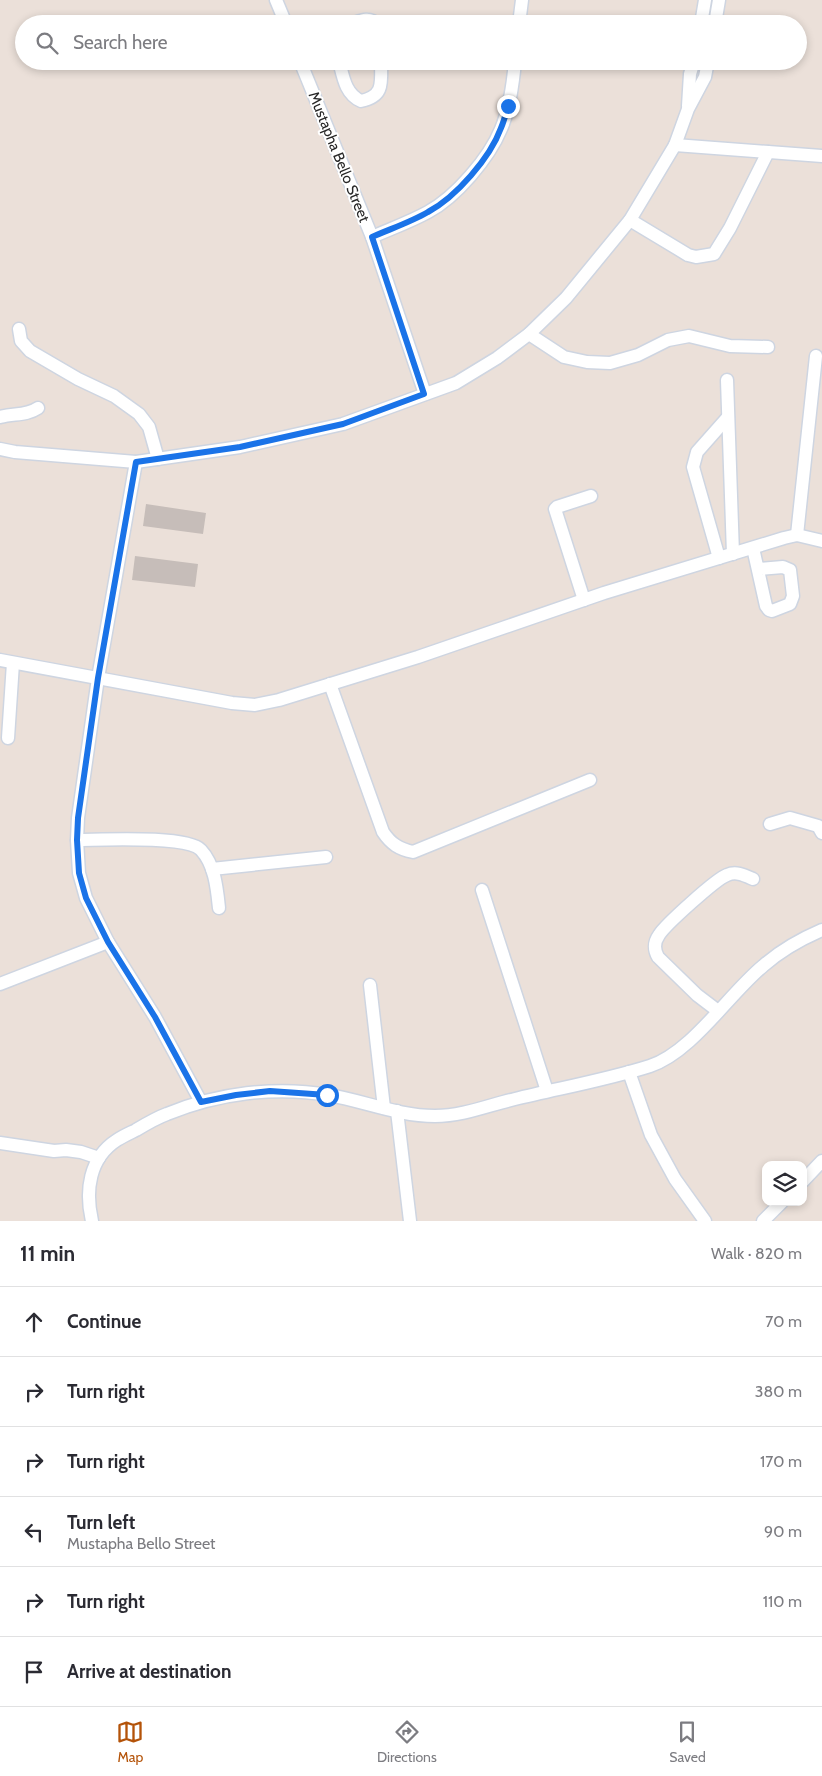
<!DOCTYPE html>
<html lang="en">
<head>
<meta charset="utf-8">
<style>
  :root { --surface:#fff; --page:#f7f7f7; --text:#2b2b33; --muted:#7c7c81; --line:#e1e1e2; --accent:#b45309 }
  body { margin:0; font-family:Cabin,sans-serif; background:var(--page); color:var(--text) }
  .controls { position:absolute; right:15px; bottom:15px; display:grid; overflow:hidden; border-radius:10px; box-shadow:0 2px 8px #0003 }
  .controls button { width:45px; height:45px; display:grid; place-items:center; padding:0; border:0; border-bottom:1px solid var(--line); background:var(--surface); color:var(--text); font:25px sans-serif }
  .stop { position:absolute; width:15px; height:15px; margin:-11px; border:4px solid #1a73e8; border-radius:50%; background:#fff }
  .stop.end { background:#1a73e8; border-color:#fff; box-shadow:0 1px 5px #0008 }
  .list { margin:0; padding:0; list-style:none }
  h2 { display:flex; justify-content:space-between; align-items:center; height:65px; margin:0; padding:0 20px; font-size:21px }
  h2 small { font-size:16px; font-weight:400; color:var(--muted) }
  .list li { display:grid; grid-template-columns:32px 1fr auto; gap:15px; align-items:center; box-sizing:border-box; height:70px; padding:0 20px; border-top:1px solid var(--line) }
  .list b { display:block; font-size:19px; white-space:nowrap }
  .list p { margin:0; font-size:16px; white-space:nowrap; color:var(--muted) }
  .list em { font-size:16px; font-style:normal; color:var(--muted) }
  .icon { flex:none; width:28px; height:28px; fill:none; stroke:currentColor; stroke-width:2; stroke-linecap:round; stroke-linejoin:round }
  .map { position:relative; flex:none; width:822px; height:1221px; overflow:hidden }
  .search { position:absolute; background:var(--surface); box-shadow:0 2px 8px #0003; left:15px; right:15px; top:15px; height:55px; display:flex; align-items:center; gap:12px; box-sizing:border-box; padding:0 18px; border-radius:28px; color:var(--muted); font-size:19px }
  .sheet { height:485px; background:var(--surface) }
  nav { display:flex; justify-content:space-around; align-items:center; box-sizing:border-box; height:70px; border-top:1px solid var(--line); background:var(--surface); font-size:14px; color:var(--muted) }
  nav a { display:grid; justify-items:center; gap:2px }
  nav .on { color:var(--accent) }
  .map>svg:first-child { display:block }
</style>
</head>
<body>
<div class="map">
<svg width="822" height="1221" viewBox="0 0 822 1221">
  <rect width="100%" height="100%" fill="#ebe0d9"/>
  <g fill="#c6bdb9">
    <polygon points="146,504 206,513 203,534 143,526"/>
    <polygon points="135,556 198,564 195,587 132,580"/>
  </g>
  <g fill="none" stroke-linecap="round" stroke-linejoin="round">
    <defs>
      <g id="minor">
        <polyline points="276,0 286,24"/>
        <path d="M 351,24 C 360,21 369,16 377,24"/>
        <polyline points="519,24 522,0"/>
        <polyline points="701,24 705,0"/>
        <polyline points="715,24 719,0"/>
        <polyline points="300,61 372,237 425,394"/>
        <path d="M 339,61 C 343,76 345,94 361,101 C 385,96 381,82 381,61"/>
        <polyline points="688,106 690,74 694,61"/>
        <polyline points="675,145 822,156"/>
        <polyline points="630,220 688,255 696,257 714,254 730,228 768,152"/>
        <path d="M 372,237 C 390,229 410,222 428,212 C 456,197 489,158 501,129 C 510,108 513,84 515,61"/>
        <polyline points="19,329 21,341 30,351 78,379 114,396 139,414 149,427 158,459"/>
        <polyline points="529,334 564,357 587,362 610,363 638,355 668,340 689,336 730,346 768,347"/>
        <polyline points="727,380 733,554"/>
        <path d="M 0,417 C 14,413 26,416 38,408"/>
        <polyline points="0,449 15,452 136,462 240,447 343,424 456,383 497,358 529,334 566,298 630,220 675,145 688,109 705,77 708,61"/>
        <polyline points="136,462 98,678 78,818 77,840 79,873 86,898 108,942 155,1017 201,1102"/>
        <polyline points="797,535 816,356"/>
        <polyline points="753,548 766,606 769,610 772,611 790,604 793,596 790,570 783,567 758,569"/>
        <polyline points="719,558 693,467 697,452 728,417"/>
        <polyline points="584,600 555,509 557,507 591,496"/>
        <polyline points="0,660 232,703 255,705 279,700 418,657 604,593 784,538 797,535 822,541"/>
        <path d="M 330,684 L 383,832 C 391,844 399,849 413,852 L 590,780"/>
        <polyline points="8,738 13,663"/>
        <polyline points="770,824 790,818 818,826 822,833"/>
        <path d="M 77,840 C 100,840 187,835 201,850 C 215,865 217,889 219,908"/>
        <polyline points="212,869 326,857"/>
        <polyline points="482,890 547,1091"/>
        <polyline points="0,984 108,942"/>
        <polyline points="370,985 384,1108"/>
        <path d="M 718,1011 L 697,995 L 658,957 C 654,950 654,942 659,935 C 665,925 716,879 727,875 C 736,871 744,875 753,879"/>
        <polyline points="629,1072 651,1135 675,1179 705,1221"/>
        <polyline points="397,1111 410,1221"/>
        <polyline points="0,1143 54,1151 66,1150 81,1152 99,1158"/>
        <polyline points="803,1181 822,1161"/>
        <path d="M 92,1221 C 85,1191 89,1158 117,1140 C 123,1136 130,1133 136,1130 C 146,1124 156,1118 167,1114 C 218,1093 275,1086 329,1095 C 364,1101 399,1116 435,1116 C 463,1116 489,1105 515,1099 C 560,1088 606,1080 650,1066 C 692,1052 729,994 763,966 C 780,951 801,939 822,930"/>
        <polyline points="763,1221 782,1202"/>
      </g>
    </defs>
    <use href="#minor" stroke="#ced5e1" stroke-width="15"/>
    <use href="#minor" stroke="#fff" stroke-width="12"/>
  </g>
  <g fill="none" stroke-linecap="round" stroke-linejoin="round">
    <path stroke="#1a73e8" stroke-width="6" d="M 327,1095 L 270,1091 L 236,1095 L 201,1102 L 155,1017 L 108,942 L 86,898 L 79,873 L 77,840 L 78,818 L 98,678 L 136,462 L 240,447 L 343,424 L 424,394 L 372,237 C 390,229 411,222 428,212 C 456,197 490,158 501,128 C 504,121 506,113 508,106"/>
  </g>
  <g text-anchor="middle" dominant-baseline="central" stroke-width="4" stroke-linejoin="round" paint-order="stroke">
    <g font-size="15" fill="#282828" stroke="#fff">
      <text transform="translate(339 157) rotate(68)">Mustapha Bello Street</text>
    </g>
  </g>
</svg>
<div class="controls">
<button><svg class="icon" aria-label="layers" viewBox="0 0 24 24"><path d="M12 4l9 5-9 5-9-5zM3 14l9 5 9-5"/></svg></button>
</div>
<div class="stop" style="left:327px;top:1095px"></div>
<div class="stop end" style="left:508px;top:106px"></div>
<div class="search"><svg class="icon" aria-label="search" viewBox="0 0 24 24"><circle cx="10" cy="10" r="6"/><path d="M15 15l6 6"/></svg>Search here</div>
</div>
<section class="sheet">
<h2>11 min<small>Walk · 820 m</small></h2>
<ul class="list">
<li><svg class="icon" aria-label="ahead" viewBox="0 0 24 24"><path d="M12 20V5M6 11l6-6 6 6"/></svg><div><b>Continue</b></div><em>70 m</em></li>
<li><svg class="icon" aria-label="right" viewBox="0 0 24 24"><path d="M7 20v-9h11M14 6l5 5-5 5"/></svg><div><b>Turn right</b></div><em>380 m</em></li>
<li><svg class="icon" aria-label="right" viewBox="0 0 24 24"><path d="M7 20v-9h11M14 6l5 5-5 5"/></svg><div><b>Turn right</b></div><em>170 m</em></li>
<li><svg class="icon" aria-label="left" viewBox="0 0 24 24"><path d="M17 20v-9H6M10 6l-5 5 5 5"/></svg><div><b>Turn left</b><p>Mustapha Bello Street</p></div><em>90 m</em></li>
<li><svg class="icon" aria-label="right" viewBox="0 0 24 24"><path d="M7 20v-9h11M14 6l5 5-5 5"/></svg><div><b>Turn right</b></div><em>110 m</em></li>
<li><svg class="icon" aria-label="arrive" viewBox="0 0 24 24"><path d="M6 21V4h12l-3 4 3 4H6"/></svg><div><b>Arrive at destination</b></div></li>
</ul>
</section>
<nav>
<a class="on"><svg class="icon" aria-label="map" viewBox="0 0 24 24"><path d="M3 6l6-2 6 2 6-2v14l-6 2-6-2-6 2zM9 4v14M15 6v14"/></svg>Map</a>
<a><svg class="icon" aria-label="directions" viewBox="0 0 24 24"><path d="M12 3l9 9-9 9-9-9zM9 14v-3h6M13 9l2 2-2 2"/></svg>Directions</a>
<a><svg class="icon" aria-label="saved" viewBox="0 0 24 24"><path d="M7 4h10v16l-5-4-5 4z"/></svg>Saved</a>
</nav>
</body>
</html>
